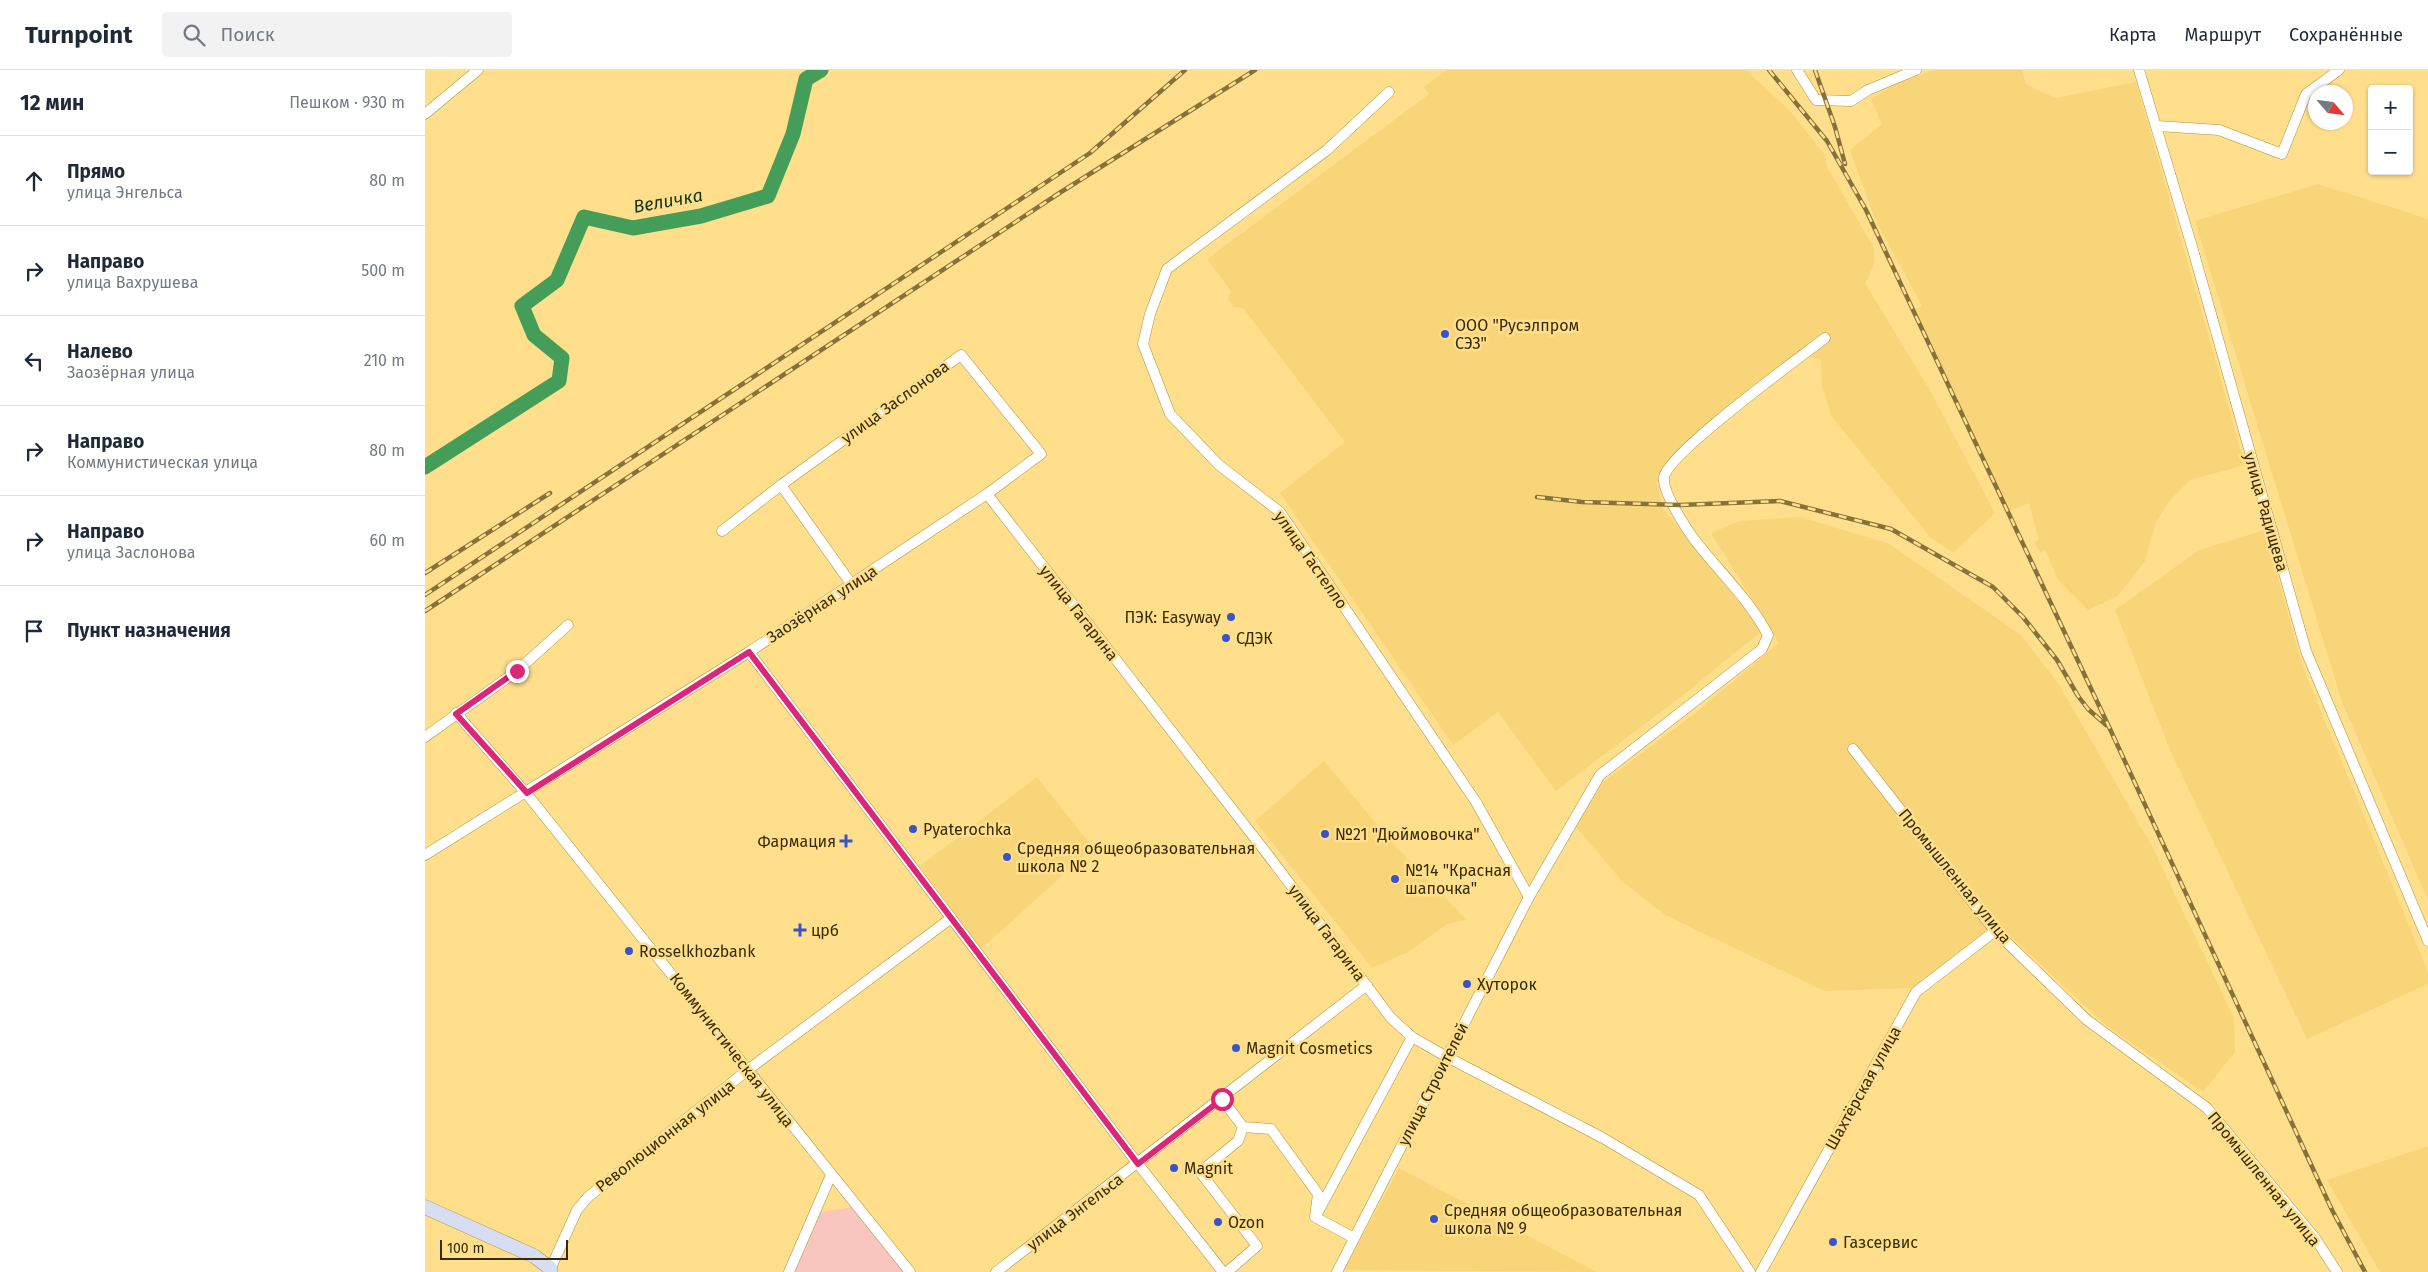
<!DOCTYPE html>
<html lang="ru">
<head>
<meta charset="utf-8">
<style>
  :root { --surface:#fff; --page:#f2f2f3; --text:#1f2937; --muted:#747a83; --line:#e0e1e3 }
  body { margin:0; font-family:"Fira Sans",sans-serif; background:var(--page); color:var(--text) }
  .controls { position:absolute; right:15px; top:15px; display:grid; overflow:hidden; border-radius:5px; box-shadow:0 1px 4px #0004 }
  .controls button { width:45px; height:45px; display:grid; place-items:center; padding:0; border:0; border-bottom:1px solid var(--line); background:var(--surface); color:var(--text); font:25px sans-serif }
  .compass { position:absolute; left:1883px; top:15px; width:45px; height:45px; border-radius:50%; background:var(--surface); box-shadow:0 1px 4px #0004; rotate:118deg }
  .scale { position:absolute; left:15px; bottom:12px; width:128px; box-sizing:border-box; padding-left:5px; border:2px solid #372b06; border-top:0; font-size:14px; line-height:18px; white-space:nowrap; color:#372b06; -webkit-text-stroke:4px #ffdf8c; paint-order:stroke }
  .stop { position:absolute; width:15px; height:15px; margin:-11px; border:4px solid #db2777; border-radius:50%; background:#fff }
  .stop.end { background:#db2777; border-color:#fff; box-shadow:0 1px 5px #0008 }
  .list { margin:0; padding:0; list-style:none }
  h2 { display:flex; justify-content:space-between; align-items:center; height:65px; margin:0; padding:0 20px; font-size:21px }
  h2 small { font-size:16px; font-weight:400; color:var(--muted) }
  .list li { display:grid; grid-template-columns:32px 1fr auto; gap:15px; align-items:center; box-sizing:border-box; height:90px; padding:0 20px; border-top:1px solid var(--line) }
  .list b { display:block; font-size:19px; white-space:nowrap }
  .list p { margin:0; font-size:16px; white-space:nowrap; color:var(--muted) }
  .list em { font-size:16px; font-style:normal; color:var(--muted) }
  .icon { flex:none; width:28px; height:28px; fill:none; stroke:currentColor; stroke-width:2; stroke-linecap:round; stroke-linejoin:round }
  .map { position:relative; flex:none; width:2003px; height:1202px; overflow:hidden }
  header { display:flex; align-items:center; gap:30px; box-sizing:border-box; height:70px; padding:0 25px; background:var(--surface); border-bottom:1px solid var(--line) }
  header strong { font-size:24px }
  nav { display:flex; gap:28px; margin-inline-start:auto; font-size:18px }
  .search { width:350px; height:45px; background:var(--page); display:flex; align-items:center; gap:12px; box-sizing:border-box; padding:0 18px; border-radius:5px; color:var(--muted); font-size:19px }
  main { display:flex }
  aside { flex:1; background:var(--surface) }
  .map>svg:first-child { display:block }
</style>
</head>
<body>
<header>
<strong>Turnpoint</strong>
<div class="search"><svg class="icon" aria-label="search" viewBox="0 0 24 24"><circle cx="10" cy="10" r="6"/><path d="M15 15l6 6"/></svg>Поиск</div>
<nav><a>Карта</a><a>Маршрут</a><a>Сохранённые</a></nav>
</header>
<main>
<aside>
<h2>12 мин<small>Пешком · 930 m</small></h2>
<ul class="list">
<li><svg class="icon" aria-label="ahead" viewBox="0 0 24 24"><path d="M12 20V5M6 11l6-6 6 6"/></svg><div><b>Прямо</b><p>улица Энгельса</p></div><em>80 m</em></li>
<li><svg class="icon" aria-label="right" viewBox="0 0 24 24"><path d="M7 20v-9h11M14 6l5 5-5 5"/></svg><div><b>Направо</b><p>улица Вахрушева</p></div><em>500 m</em></li>
<li><svg class="icon" aria-label="left" viewBox="0 0 24 24"><path d="M17 20v-9H6M10 6l-5 5 5 5"/></svg><div><b>Налево</b><p>Заозёрная улица</p></div><em>210 m</em></li>
<li><svg class="icon" aria-label="right" viewBox="0 0 24 24"><path d="M7 20v-9h11M14 6l5 5-5 5"/></svg><div><b>Направо</b><p>Коммунистическая улица</p></div><em>80 m</em></li>
<li><svg class="icon" aria-label="right" viewBox="0 0 24 24"><path d="M7 20v-9h11M14 6l5 5-5 5"/></svg><div><b>Направо</b><p>улица Заслонова</p></div><em>60 m</em></li>
<li><svg class="icon" aria-label="arrive" viewBox="0 0 24 24"><path d="M6 21V4h12l-3 4 3 4H6"/></svg><div><b>Пункт назначения</b></div></li>
</ul>
</aside>
<div class="map">
<svg width="2003" height="1202" viewBox="0 0 2003 1202">
  <rect width="100%" height="100%" fill="#ffdf8c"/>
  <g fill="#f8d579">
    <polygon points="1022,0 1321,0 1365,41 1400,85 1402,97 1449,178 1449,195 1440,213 1506,322 1570,443 1528,483 1505,467 1407,347 1397,317 1396,289 1371,285 1292,344 1235,402 1232,413 1238,438 1337,561 1257,626 1131,721 1073,642 1028,675 855,423 920,372 818,238 809,237 803,228 806,221 782,189 1004,24 999,17"/>
    <polygon points="1508,0 1597,0 1601,14 1630,28 1711,12 1820,395 1765,410 1744,431 1731,452 1720,491 1693,526 1663,540 1634,511 1620,480 1615,483 1609,472 1614,470 1604,433 1584,441 1490,240 1497,236 1450,149 1425,80 1457,54 1446,29 1467,16"/>
    <polygon points="1893,114 2003,149 2003,830 1917,632 1770,151"/>
    <polygon points="1374,447 1463,473 1596,565 1633,613 1727,776 1809,948 1810,982 1778,1022 1682,956 1572,854 1488,918 1400,921 1240,845 1198,812 1151,757 1177,713 1269,644 1354,573 1286,463 1314,451"/>
    <polygon points="1840,460 1877,595 2003,902 2003,914 1882,969 1746,682 1690,540 1774,480"/>
    <polygon points="899,691 971,777 1042,850 1022,854 983,882 947,898 830,751"/>
    <polygon points="612,707 668,778 556,879 495,796"/>
    <polygon points="2003,1076 2003,1202 1955,1202 1902,1110"/>
    <polygon points="974,1098 1172,1202 919,1200"/>
  </g>
  <polygon fill="#f8c6be" points="429,1137 479,1202 369,1202 395,1142"/>
  <g fill="none" stroke-linecap="round" stroke-linejoin="round">
    <polyline stroke="#449e59" stroke-width="15" points="0,397 134,311 137,288 109,265 97,236 132,210 159,147 208,158 276,146 343,126 368,64 381,9 396,0"/>
    <defs>
      <g id="street">
        <polyline points="1372,0 1391,30 1426,31 1443,20 1491,0"/>
        <polyline points="1714,0 1768,180 1881,581 2003,871"/>
        <polyline points="964,22 902,80 742,199 725,244 718,274 745,344 794,395 855,442 1051,732 1104,827"/>
        <polyline points="0,44 53,0"/>
        <polyline points="1732,56 1794,60 1857,84 1881,24 1914,0"/>
        <polyline points="356,415 427,515"/>
        <polyline points="562,424 843,785 966,948 987,967 1022,987 1178,1068 1274,1125 1325,1202"/>
        <polyline points="324,582 713,1094 798,1202"/>
        <polyline points="31,643 101,723 485,1202"/>
        <polyline points="0,667 92,601 143,555"/>
        <polyline points="1428,679 1570,861 1662,950 1782,1038 1890,1168 1912,1202"/>
        <polyline points="0,785 324,582 562,424 616,384 536,285 356,415 297,461"/>
        <polyline points="797,1029 818,1057 846,1059 893,1124 890,1147 929,1168"/>
        <polyline points="893,1142 987,967"/>
        <polyline points="124,1202 152,1140 163,1127 324,999 525,849"/>
        <polyline points="364,1202 406,1105"/>
        <polyline points="571,1202 942,915"/>
        <polyline points="802,1202 832,1176 775,1102 813,1071 818,1057"/>
        <path d="M 912,1202 L 1104,827 L 1175,705 L 1337,579 L 1343,565 C 1323,527 1291,499 1266,465 C 1258,453 1237,421 1239,407 C 1244,382 1373,289 1400,268"/>
        <polyline points="1336,1202 1491,922 1570,861"/>
      </g>
      <polyline id="secondary" points="0,1137 109,1186 125,1198 125,1202"/>
    </defs>
    <use href="#street" stroke="#ae903c" stroke-width="11"/>
    <use href="#secondary" stroke="#ae903c" stroke-width="15"/>
    <use href="#street" stroke="#fff" stroke-width="10"/>
    <use href="#secondary" stroke="#d7def4" stroke-width="14"/>
    <defs>
      <g id="rail">
        <polyline points="1344,0 1402,71 1441,140 1685,659 1907,1140 1940,1202"/>
        <polyline points="1390,0 1410,57 1420,94"/>
        <polyline points="1112,427 1157,432 1255,435 1355,431 1466,459 1568,517 1598,547 1632,590 1653,626 1663,639 1681,655"/>
        <polyline points="0,503 125,423"/>
        <polyline points="0,525 665,83 760,0"/>
        <polyline points="0,541 636,122 830,0"/>
      </g>
    </defs>
    <use href="#rail" stroke="#85713a" stroke-width="4.5"/>
    <use href="#rail" stroke="#ffdf8c" stroke-width="2.5" stroke-dasharray="8" stroke-linecap="butt"/>
  </g>
  <g fill="none" stroke-linecap="round" stroke-linejoin="round">
    <polyline stroke="#db2777" stroke-width="6" points="92,601 31,644 102,723 324,582 713,1094 797,1029"/>
  </g>
  <g fill="#3a54c7" stroke="#ffdf8c" stroke-width="2">
    <circle cx="1020" cy="264" r="5"/>
    <circle cx="806" cy="547" r="5"/>
    <circle cx="801" cy="568" r="5"/>
    <circle cx="488" cy="759" r="5"/>
    <circle cx="900" cy="764" r="5"/>
    <path d="M418.5 763.5h5v5h5v5h-5v5h-5v-5h-5v-5h5z"/>
    <circle cx="582" cy="787" r="5"/>
    <circle cx="970" cy="809" r="5"/>
    <path d="M372.5 852.5h5v5h5v5h-5v5h-5v-5h-5v-5h5z"/>
    <circle cx="204" cy="881" r="5"/>
    <circle cx="1042" cy="914" r="5"/>
    <circle cx="811" cy="978" r="5"/>
    <circle cx="749" cy="1098" r="5"/>
    <circle cx="1009" cy="1149" r="5"/>
    <circle cx="793" cy="1152" r="5"/>
    <circle cx="1408" cy="1172" r="5"/>
  </g>
  <g text-anchor="middle" dominant-baseline="central" stroke-width="5" stroke-linejoin="round" paint-order="stroke">
    <g font-size="16" fill="#372b06" stroke="#ffdf8c" text-anchor="start">
      <text x="1030" y="255">ООО "Русэлпром<tspan x="1030" dy="18">СЭЗ"</tspan></text>
      <text x="796" y="547" text-anchor="end">ПЭК: Easyway</text>
      <text x="811" y="568">СДЭК</text>
      <text x="498" y="759">Pyaterochka</text>
      <text x="910" y="764">№21 "Дюймовочка"</text>
      <text x="411" y="771" text-anchor="end">Фармация</text>
      <text x="592" y="778">Средняя общеобразовательная<tspan x="592" dy="18">школа № 2</tspan></text>
      <text x="980" y="800">№14 "Красная<tspan x="980" dy="18">шапочка"</tspan></text>
      <text x="386" y="860">црб</text>
      <text x="214" y="881">Rosselkhozbank</text>
      <text x="1052" y="914">Хуторок</text>
      <text x="821" y="978">Magnit Cosmetics</text>
      <text x="759" y="1098">Magnit</text>
      <text x="1019" y="1140">Средняя общеобразовательная<tspan x="1019" dy="18">школа № 9</tspan></text>
      <text x="803" y="1152">Ozon</text>
      <text x="1418" y="1172">Газсервис</text>
    </g>
    <g font-size="16" fill="#372b06" stroke="#ffdf8c">
      <text transform="translate(470 332) rotate(-36)">улица Заслонова</text>
      <text transform="translate(1841 442) rotate(74)">улица Радищева</text>
      <text transform="translate(886 490) rotate(55)">улица Гастелло</text>
      <text transform="translate(397 534) rotate(-33)">Заозёрная улица</text>
      <text transform="translate(654 543) rotate(52)">улица Гагарина</text>
      <text transform="translate(1530 806) rotate(51)">Промышленная улица</text>
      <text transform="translate(902 863) rotate(53)">улица Гагарина</text>
      <text transform="translate(307 980) rotate(52)">Коммунистическая улица</text>
      <text transform="translate(1008 1014) rotate(-63)">улица Строителей</text>
      <text transform="translate(1438 1018) rotate(-61)">Шахтёрская улица</text>
      <text transform="translate(240 1066) rotate(-38)">Революционная улица</text>
      <text transform="translate(1839 1109) rotate(51)">Промышленная улица</text>
      <text transform="translate(650 1142) rotate(-37)">улица Энгельса</text>
    </g>
    <g font-size="18" font-style="italic" fill="#103519" stroke="#ffdf8c">
      <text transform="translate(243 131) rotate(-10)">Величка</text>
    </g>
  </g>
</svg>
<div class="controls">
<button>+</button>
<button>−</button>
</div>
<svg class="compass" viewBox="-18 -18 36 36"><path d="M0-13l5 13h-10z" fill="#e53935"/><path d="M0 13l5-13h-10z" fill="#747a83"/></svg>
<div class="scale">100 m</div>
<div class="stop" style="left:797px;top:1029px"></div>
<div class="stop end" style="left:92px;top:601px"></div>
</div>
</main>
</body>
</html>
